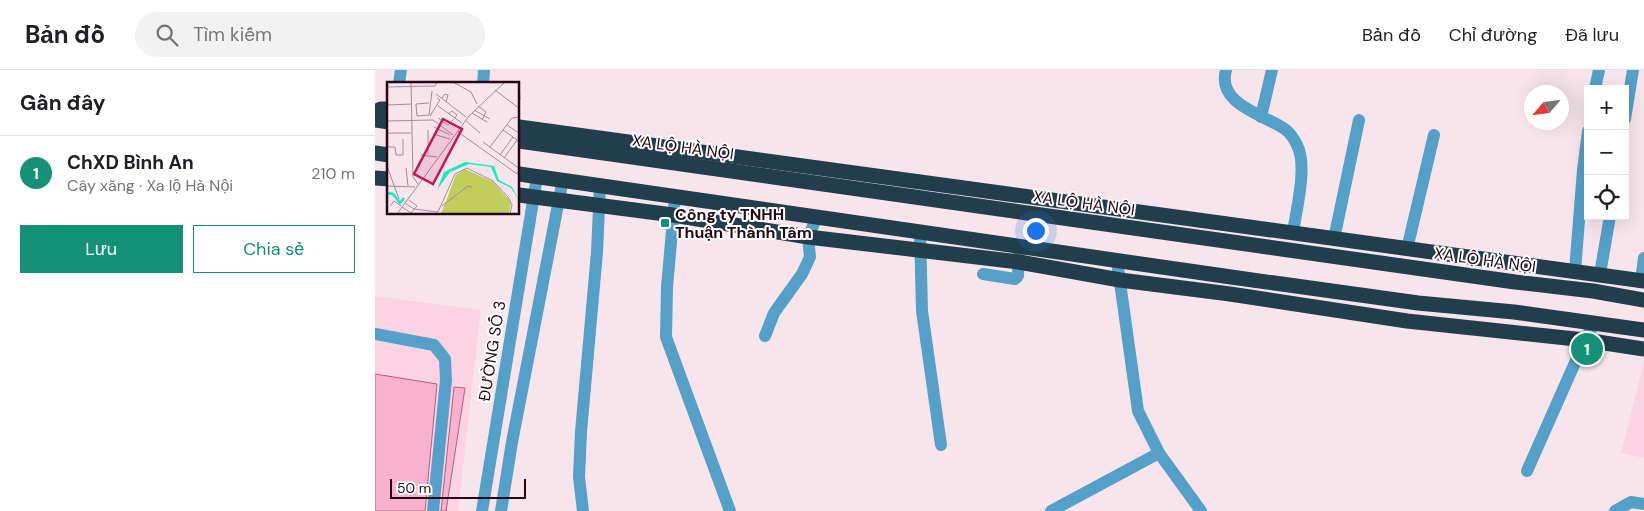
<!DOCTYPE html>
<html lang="vi">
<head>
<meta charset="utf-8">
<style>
  :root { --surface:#fff; --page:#f2f2f2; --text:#202124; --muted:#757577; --line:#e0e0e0; --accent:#139278 }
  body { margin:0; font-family:"DM Sans",sans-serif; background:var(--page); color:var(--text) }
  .controls { position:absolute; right:15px; top:15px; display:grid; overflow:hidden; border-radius:0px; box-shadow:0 5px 20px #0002 }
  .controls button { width:45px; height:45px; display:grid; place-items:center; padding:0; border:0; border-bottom:1px solid var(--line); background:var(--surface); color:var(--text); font:25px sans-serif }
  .compass { position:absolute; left:1149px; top:15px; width:45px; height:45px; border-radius:50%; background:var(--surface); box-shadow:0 5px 20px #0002; rotate:242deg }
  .scale { position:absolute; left:15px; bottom:12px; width:136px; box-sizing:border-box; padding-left:5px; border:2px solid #250715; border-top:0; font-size:14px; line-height:18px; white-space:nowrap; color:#250715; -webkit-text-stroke:4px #fff; paint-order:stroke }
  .you { position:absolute; left:660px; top:160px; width:18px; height:18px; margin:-12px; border:4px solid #fff; border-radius:50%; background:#1a73e8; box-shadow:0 0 0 8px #1a73e833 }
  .badge { display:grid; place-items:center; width:32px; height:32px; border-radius:50%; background:var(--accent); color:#fff; font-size:16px; font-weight:700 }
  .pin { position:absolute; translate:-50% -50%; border:2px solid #fff; box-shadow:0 1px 5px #0006 }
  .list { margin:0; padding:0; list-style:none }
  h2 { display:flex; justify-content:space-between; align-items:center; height:65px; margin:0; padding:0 20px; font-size:21px }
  h2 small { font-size:16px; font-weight:400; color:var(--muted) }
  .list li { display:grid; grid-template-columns:32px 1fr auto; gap:15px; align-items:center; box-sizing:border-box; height:75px; padding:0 20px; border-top:1px solid var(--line) }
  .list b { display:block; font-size:19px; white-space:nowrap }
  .list p { margin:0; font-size:16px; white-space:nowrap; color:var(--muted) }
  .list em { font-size:16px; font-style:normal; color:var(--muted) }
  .actions { display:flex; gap:10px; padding:15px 20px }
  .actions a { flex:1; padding:11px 0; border:1px solid var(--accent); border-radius:0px; text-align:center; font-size:18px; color:var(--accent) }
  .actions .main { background:var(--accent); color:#fff }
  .icon { flex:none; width:28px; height:28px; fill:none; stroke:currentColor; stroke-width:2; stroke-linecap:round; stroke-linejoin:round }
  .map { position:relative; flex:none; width:1269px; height:441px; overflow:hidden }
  header { display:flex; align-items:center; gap:30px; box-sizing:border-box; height:70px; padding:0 25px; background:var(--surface); border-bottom:1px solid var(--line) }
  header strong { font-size:24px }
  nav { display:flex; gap:28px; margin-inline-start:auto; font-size:18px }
  .search { width:350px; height:45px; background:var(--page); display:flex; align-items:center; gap:12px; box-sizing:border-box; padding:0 18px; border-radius:28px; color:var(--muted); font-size:19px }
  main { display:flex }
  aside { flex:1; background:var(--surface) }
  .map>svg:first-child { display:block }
</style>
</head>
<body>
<header>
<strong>Bản đồ</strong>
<div class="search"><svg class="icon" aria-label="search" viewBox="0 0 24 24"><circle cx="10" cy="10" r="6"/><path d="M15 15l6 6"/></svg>Tìm kiếm</div>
<nav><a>Bản đồ</a><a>Chỉ đường</a><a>Đã lưu</a></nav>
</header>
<main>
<aside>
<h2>Gần đây<small></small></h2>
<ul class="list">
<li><span class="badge">1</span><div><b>ChXD Bình An</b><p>Cây xăng · Xa lộ Hà Nội</p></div><em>210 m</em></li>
</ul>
<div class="actions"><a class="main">Lưu</a><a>Chia sẻ</a></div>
</aside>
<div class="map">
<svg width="1269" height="441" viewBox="0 0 1269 441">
  <rect width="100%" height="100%" fill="#f8e5ec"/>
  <g fill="#fbd3e2">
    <polygon points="0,226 106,240 83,441 0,441"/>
    <polygon points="1269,291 1269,388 1246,383"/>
  </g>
  <g fill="#f8b2cd" stroke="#af6081">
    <polygon points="0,304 62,314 50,441 0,441"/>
    <polygon points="79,317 90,318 71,441 66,441"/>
  </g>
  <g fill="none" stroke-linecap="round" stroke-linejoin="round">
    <g stroke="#54a0c9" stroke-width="12">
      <path d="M 851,0 C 841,35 891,45 911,60 C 915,63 920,71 922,75 C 933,96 921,140 918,163"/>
      <polyline points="24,14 26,0"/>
      <polyline points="108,14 109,0"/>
      <polyline points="1220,19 1224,0"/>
      <polyline points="886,47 897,0"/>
      <polyline points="1250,49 1258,0"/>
      <polyline points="300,127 292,217 291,267 355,441"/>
      <polyline points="545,162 547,241 566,375"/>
      <polyline points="959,169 984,50"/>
      <polyline points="1032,179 1059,65"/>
      <polyline points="742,191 763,341 784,383 826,441"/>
      <polyline points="1200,201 1208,100 1213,61"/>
      <polyline points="608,204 640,209 643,206 644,183"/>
      <polyline points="1225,204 1235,146"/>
      <polyline points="1266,211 1269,188"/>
      <polyline points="0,264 59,275 70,289 71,310 58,441"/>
      <polyline points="390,266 399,243 427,204 435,187 433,167 442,147"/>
      <polyline points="1152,401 1210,270 1219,254"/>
      <polyline points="107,441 162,107"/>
      <polyline points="126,441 137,372 188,109"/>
      <polyline points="208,441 204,407 206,362 222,182 225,115"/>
      <polyline points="676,441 784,383"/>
      <polyline points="1240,441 1256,432 1269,434"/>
    </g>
    <g stroke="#223e4d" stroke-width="15">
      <polyline points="0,42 6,39 14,39"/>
      <polyline points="0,50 14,52"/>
      <polyline points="144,57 1269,211"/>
      <polyline points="144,71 1140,212 1218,221 1269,230"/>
      <polyline points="0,83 14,85"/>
      <polyline points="144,104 856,207 1043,233 1139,242 1269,260"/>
      <polyline points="0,108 14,109"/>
      <polyline points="144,125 298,145 433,167 644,192 745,210 855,224 1032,251 1210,270 1269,279"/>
    </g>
  </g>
  <rect fill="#139278" stroke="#fff" stroke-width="2" x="285" y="148" width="10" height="10" rx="2.5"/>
  <g text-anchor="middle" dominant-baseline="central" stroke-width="4" stroke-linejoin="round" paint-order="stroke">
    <g font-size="16" fill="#250715" stroke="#fff">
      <text transform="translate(308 77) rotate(8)">XA LỘ HÀ NỘI</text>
      <text transform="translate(709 133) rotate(8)">XA LỘ HÀ NỘI</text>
      <text transform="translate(1110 190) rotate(8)">XA LỘ HÀ NỘI</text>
      <text transform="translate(117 281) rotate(-81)">ĐƯỜNG SỐ 3</text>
    </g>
    <g font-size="16" font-weight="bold" fill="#250715" stroke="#fff" text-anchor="start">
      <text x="300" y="144">Công ty TNHH<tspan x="300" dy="18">Thuận Thành Tâm</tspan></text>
    </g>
  </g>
  <g transform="translate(12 12)">
    <rect width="132" height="132" fill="#f8e5ec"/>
    <path d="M 78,87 L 106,100 L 124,120 L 122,132 L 54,132 L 69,93 Z" fill="#c2ce5a"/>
    <path d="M 78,80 L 107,84 L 112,98 L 125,105 L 132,118 L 124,106 L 110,99 L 104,85 L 82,82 L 63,90 L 50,108 L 57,90 Z" fill="#17e9c1"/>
    <path fill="none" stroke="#17e9c1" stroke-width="2.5" d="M 0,111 L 6,112 L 13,121 L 17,116"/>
    <path fill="none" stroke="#a48c96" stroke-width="1" d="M 24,0 L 26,95 L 31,102M 66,0 L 84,10 L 90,22M 132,2 L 133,18M 0,5 L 48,4 L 50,0M 108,8 L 133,27M 49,12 L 79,35M 55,16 L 58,12 L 61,13 L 59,20M 42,21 L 29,22 L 30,34 L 42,33 L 45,9M 0,23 L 25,22M 51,24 L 75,41M 91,24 L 99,30 L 95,38M 87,28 L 103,37M 85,31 L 100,40M 61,32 L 65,29 L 70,33 L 68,36M 43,34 L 53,18 L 50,16M 51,36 L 61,43 L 67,37M 0,39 L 46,38 L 66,53M 79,39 L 93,51M 120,43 L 133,52M 47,45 L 63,53M 41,48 L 41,72M 116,48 L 133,60M 71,50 L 133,94M 0,51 L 24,51M 46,52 L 63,57M 96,60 L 133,87 L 129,92M 0,65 L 8,65 L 9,73 L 16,73 L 16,57M 103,65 L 125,36 L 133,35M 34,73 L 50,75M 113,73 L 126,55M 117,76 L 130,58M 0,84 L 12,117M 19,86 L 21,104M 0,104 L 28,105M 18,121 L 27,127 L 51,130M 3,124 L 7,119 L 14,124M 55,124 L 81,104 L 85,105M 15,125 L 24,131 L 30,124 L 22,118M 51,130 L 68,92 L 80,86 L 106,99 L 121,115 L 125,123 L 123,132M 10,132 L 82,34 L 118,0"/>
    <path fill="#c2185b" fill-opacity="0.15" stroke="#c2185b" stroke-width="2.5" d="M 56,37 L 75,47 L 46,102 L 27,92 Z"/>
    <rect width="132" height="132" fill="none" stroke="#250715" stroke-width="2.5"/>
  </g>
</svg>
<div class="controls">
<button>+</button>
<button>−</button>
<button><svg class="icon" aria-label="locate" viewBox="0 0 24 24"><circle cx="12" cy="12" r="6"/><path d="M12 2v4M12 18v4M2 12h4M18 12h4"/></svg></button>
</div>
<svg class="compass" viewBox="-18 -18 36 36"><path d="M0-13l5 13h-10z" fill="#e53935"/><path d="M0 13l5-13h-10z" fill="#757577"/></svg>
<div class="scale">50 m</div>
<div class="you"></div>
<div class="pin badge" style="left:1212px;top:279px">1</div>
</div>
</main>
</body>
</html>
